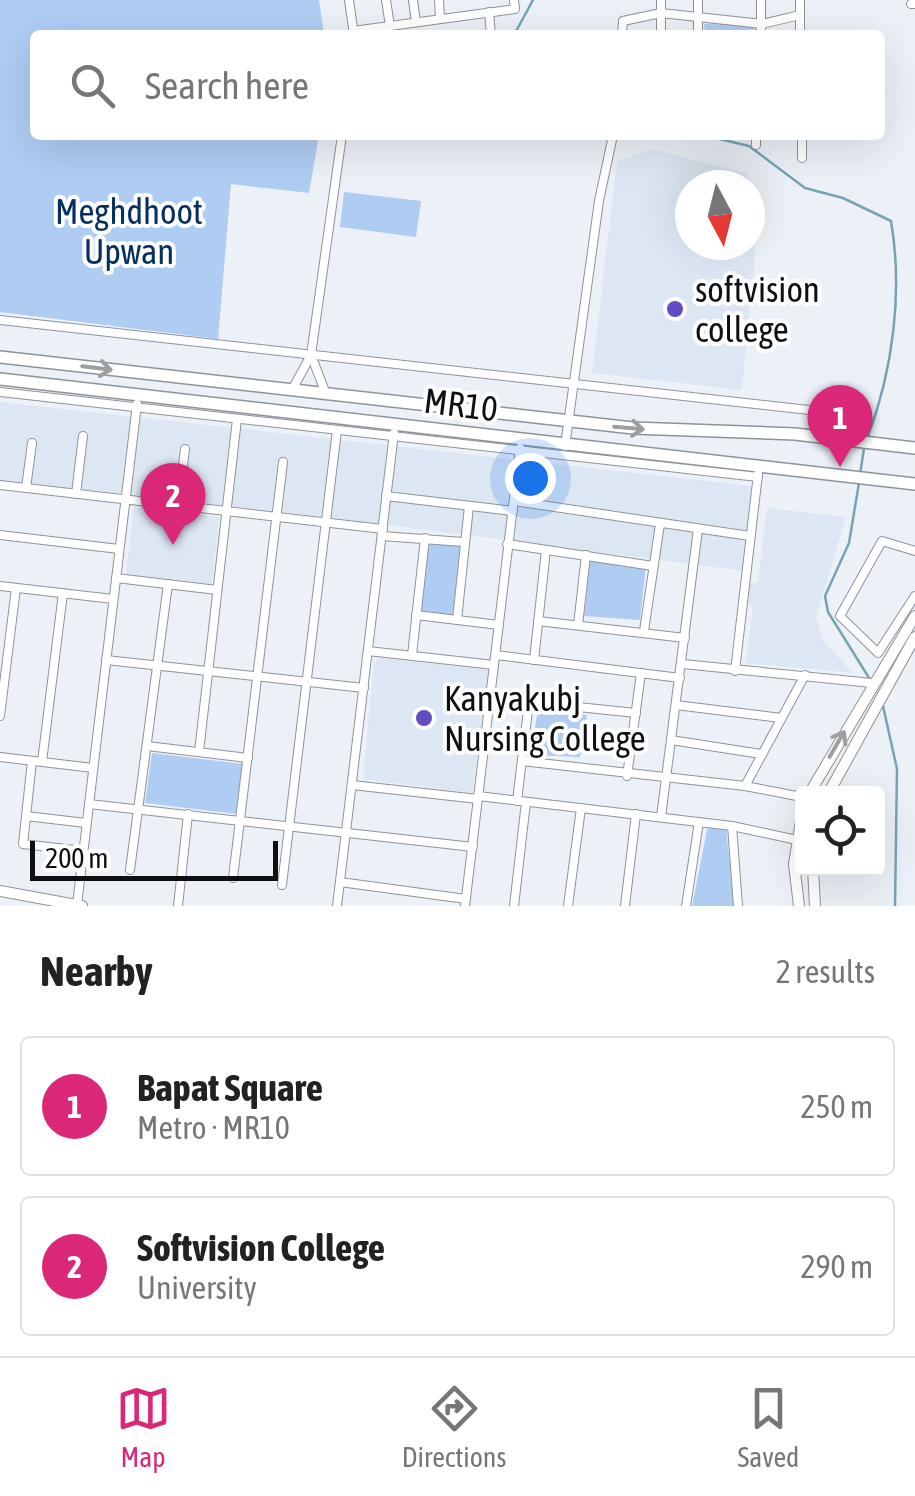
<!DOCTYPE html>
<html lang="en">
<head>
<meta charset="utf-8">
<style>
  :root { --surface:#fff; --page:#f6f6f6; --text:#222; --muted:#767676; --line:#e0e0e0; --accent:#db2777 }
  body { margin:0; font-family:"Asap Condensed",sans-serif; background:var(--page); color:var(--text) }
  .controls { position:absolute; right:30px; bottom:30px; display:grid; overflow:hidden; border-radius:10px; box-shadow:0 10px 40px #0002 }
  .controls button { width:90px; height:90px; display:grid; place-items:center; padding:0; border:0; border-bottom:2px solid var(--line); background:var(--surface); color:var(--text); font:50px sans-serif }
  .compass { position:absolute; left:675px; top:170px; width:90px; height:90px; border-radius:50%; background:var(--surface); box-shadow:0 10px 40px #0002; rotate:173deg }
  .scale { position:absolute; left:30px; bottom:25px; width:248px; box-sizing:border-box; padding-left:10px; border:5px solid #0e1012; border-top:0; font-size:28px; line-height:35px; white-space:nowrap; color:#0e1012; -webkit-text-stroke:8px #fefefe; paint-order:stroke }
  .you { position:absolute; left:530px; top:478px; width:35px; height:35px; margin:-25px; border:8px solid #fff; border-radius:50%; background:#1a73e8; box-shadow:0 0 0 15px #1a73e833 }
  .badge { display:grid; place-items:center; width:65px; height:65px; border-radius:50%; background:var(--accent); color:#fff; font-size:32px; font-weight:700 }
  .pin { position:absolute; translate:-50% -82px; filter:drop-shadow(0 2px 5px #0008) }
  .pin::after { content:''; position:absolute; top:52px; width:35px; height:30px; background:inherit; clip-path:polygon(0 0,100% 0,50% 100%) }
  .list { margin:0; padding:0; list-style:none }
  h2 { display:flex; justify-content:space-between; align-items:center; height:130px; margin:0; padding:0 40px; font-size:42px }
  h2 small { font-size:32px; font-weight:400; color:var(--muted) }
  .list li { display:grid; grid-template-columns:65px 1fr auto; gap:30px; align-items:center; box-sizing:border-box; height:140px; margin:0 20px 20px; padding:0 20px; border:2px solid var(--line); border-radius:10px }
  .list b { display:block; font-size:38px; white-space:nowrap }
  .list p { margin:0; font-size:32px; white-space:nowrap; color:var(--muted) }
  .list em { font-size:32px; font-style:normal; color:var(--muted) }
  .icon { flex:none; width:55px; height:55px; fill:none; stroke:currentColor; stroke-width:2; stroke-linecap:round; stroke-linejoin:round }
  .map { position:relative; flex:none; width:915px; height:906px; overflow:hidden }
  .search { position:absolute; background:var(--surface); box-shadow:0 10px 40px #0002; left:30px; right:30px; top:30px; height:110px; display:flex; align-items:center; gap:25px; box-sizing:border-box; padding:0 35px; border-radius:10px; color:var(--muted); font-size:38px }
  .sheet { height:450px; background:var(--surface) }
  nav { display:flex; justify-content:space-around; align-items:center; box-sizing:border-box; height:140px; border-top:2px solid var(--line); background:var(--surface); font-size:28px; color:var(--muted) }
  nav a { display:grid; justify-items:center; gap:5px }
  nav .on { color:var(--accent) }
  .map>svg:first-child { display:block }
</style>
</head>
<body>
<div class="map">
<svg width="915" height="906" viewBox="0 0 915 906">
  <rect width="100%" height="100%" fill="#ecf1f8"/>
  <g fill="#dde7f4" fill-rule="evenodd">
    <path d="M 653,149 L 746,173 L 757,192 L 758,222 L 742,390 L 592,373 L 617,161 ZM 750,185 L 750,245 L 690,245 L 690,185 Z"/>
    <polygon points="0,402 753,486 744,571 319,516 0,482"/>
    <polygon points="134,507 219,517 212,584 126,574"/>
    <polygon points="767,508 846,517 816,617 823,641 853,673 746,663 753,607 748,605 750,583 758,583"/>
    <polygon points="380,658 489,670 472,793 363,779 374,662"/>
  </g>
  <g fill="#afccf3">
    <polygon points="0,0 319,0 324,35 35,35 35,135 319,135 309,193 231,184 218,339 0,312"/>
    <polygon points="704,24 755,25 754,35 705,35"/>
    <polygon points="344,192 421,201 416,237 340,227"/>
    <polygon points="428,541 462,547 456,620 420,614"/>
    <polygon points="590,558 646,565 640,620 584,616"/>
    <polygon points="538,708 587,715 580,757 531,755"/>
    <polygon points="152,753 243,764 237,814 145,803"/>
    <polygon points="708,825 726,827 734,906 692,906"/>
  </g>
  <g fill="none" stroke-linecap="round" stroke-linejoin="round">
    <g stroke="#75a5b5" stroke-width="2.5">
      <polyline points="514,35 533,0"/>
      <polyline points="539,135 596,135"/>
      <path d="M 703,135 L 749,146 L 805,188 L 843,198 L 891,221 C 903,291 893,370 868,436"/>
      <polyline points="860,475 864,448"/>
      <polyline points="859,483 849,543 825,596 828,612 871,681"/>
      <polyline points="883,706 897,769 895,906"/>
    </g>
    <defs>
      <g id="street">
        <polyline points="349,0 354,35"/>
        <polyline points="386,0 390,26"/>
        <polyline points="413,0 416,22"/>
        <polyline points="439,0 440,18"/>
        <polyline points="661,0 661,35"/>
        <polyline points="698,0 698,35"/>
        <polyline points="761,0 761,35"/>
        <polyline points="800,0 800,35"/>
        <polyline points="911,4 915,4"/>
        <polyline points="489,12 491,35"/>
        <polyline points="353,31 515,9 514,0"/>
        <polyline points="622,35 623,21 661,13 762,24 800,15"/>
        <polyline points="802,135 802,158"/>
        <polyline points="756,145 756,135"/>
        <polyline points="0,320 854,415"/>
        <polyline points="311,355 326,394"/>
        <polyline points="292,390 311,355 342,135"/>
        <polyline points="0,392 758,477"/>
        <polyline points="565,446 599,201 613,135"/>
        <polyline points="0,485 383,529"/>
        <polyline points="26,488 32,443"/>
        <polyline points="76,494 83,436"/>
        <polyline points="386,496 513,511"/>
        <polyline points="514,501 750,536"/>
        <polyline points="178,505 185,449"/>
        <polyline points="0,535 119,549"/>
        <polyline points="382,536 463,542"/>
        <polyline points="507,544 653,566"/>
        <polyline points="915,551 882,541 840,616 878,653 915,596"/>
        <polyline points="116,578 217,590"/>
        <polyline points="0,586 113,599"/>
        <polyline points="416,615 499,625"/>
        <polyline points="457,620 469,506"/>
        <polyline points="538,621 685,638"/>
        <polyline points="578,625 586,555"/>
        <polyline points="644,631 660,524"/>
        <polyline points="368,651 494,665"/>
        <polyline points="412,655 425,538"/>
        <polyline points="496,655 680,678"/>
        <polyline points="106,660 364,688"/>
        <polyline points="534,660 546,550"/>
        <polyline points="683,664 872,683"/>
        <polyline points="735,671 758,474"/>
        <polyline points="491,698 636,713"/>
        <polyline points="676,705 781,718"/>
        <polyline points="0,716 16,588"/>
        <polyline points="671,740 761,754"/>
        <polyline points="147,746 248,758"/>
        <polyline points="199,752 237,419"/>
        <polyline points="0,757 93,768"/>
        <polyline points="32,761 23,844 83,851"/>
        <polyline points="522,761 745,786 802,797"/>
        <polyline points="42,762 63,593"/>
        <polyline points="627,776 641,673"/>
        <polyline points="352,785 478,799"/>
        <polyline points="745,786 805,675"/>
        <polyline points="478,796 732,826 797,840"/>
        <polyline points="517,801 529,702"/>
        <polyline points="89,804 473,847"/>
        <polyline points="26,816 86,823"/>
        <polyline points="661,817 698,529"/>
        <polyline points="732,826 738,906"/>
        <polyline points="130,870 168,584"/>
        <polyline points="233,878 283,462"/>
        <polyline points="340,882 466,899"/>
        <polyline points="282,885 337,430"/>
        <polyline points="77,905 137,404"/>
        <polyline points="178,906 188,814"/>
        <polyline points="337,906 394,433"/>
        <polyline points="465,906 520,448"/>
        <polyline points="514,906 526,802"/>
        <polyline points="568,906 581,808"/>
        <polyline points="625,906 636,814"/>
        <polyline points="686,906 699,822"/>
      </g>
      <g id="secondary">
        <polyline points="809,794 915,616"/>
        <polyline points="828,794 915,637"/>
        <polyline points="813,868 815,906"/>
        <polyline points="0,891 82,906"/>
        <polyline points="799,906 794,864 802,815"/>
      </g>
      <g id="primary">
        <polyline points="0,357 633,428 795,434 915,448"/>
        <polyline points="0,379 915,484"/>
      </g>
    </defs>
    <use href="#street" stroke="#8e9399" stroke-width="10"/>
    <use href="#secondary" stroke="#8e9399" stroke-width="12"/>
    <use href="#primary" stroke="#8e9399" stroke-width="14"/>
    <use href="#street" stroke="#fff" stroke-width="8"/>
    <use href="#secondary" stroke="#fff" stroke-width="10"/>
    <use href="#primary" stroke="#fff" stroke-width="11"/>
  </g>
  <defs><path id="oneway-shaft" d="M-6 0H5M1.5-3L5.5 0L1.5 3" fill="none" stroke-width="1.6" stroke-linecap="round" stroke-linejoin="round" transform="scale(2.5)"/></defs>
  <g stroke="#9f9fa0">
    <use href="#oneway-shaft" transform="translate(97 368) rotate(7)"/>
    <use href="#oneway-shaft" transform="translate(629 428) rotate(5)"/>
    <use href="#oneway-shaft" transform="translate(837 744) rotate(-60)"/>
  </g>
  <g fill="#614cc5" stroke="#fefefe" stroke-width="4">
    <circle cx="675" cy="309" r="10"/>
    <circle cx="424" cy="718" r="10"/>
  </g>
  <g text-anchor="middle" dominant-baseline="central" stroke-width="8" stroke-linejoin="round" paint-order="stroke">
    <g font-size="35" fill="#052f60" stroke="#fefefe">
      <text x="129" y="211">Meghdhoot<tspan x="129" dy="40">Upwan</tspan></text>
    </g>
    <g font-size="35" fill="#0e1012" stroke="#fefefe" text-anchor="start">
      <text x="695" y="289">softvision<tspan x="695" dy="40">college</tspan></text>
      <text x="444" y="698">Kanyakubj<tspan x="444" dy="40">Nursing College</tspan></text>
    </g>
    <g font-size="35" fill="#0e1012" stroke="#fefefe">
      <text transform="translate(461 404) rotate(7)">MR10</text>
    </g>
  </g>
</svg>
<div class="controls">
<button><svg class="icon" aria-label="locate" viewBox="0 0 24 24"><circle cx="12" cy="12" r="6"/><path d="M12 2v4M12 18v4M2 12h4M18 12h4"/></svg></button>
</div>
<svg class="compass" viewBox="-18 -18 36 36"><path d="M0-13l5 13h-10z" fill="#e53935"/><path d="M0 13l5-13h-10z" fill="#767676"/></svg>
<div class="scale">200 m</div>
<div class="you"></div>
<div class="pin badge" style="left:840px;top:467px">1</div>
<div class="pin badge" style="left:173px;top:545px">2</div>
<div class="search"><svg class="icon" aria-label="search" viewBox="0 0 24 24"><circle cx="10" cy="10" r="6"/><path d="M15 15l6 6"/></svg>Search here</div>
</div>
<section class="sheet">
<h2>Nearby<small>2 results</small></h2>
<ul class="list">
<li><span class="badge">1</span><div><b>Bapat Square</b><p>Metro · MR10</p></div><em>250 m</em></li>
<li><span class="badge">2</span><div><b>Softvision College</b><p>University</p></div><em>290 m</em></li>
</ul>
</section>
<nav>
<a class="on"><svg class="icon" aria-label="map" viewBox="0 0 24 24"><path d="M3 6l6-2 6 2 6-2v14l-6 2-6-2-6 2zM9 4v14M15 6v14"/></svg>Map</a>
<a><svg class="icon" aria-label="directions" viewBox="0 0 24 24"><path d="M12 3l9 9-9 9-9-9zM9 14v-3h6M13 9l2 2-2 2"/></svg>Directions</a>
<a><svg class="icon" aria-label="saved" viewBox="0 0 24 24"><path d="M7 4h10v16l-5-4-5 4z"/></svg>Saved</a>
</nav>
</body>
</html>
